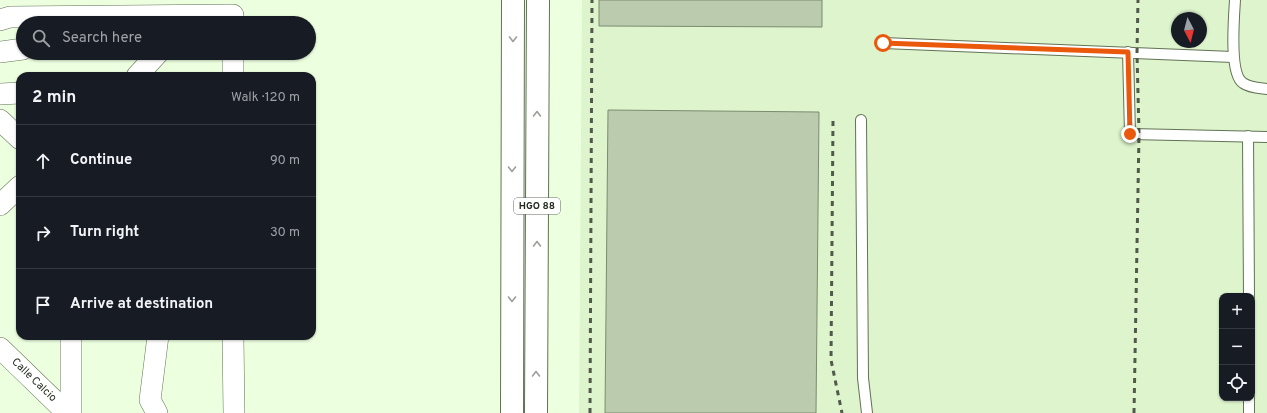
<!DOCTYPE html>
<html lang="en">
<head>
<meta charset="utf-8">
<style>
  :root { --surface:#171b24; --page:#20242c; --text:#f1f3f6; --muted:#9ea1a6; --line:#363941 }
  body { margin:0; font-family:Overpass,sans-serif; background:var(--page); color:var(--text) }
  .controls { position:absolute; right:12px; bottom:12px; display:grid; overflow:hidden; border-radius:8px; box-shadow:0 1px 3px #0004 }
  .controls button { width:36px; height:36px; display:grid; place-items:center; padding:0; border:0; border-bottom:1px solid var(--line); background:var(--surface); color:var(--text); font:20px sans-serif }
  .compass { position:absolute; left:1171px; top:12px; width:36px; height:36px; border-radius:50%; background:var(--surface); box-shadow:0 1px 3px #0004; rotate:173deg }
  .stop { position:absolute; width:12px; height:12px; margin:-9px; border:3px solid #ea580c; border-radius:50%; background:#fff }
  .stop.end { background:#ea580c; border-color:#fff; box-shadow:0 1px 4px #0008 }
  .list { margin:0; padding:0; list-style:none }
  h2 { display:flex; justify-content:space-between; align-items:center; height:52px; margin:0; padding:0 16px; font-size:17px }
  h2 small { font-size:13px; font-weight:400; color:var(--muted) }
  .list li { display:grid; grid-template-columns:26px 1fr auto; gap:12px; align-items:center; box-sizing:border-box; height:72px; padding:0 16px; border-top:1px solid var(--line) }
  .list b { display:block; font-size:15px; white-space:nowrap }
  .list em { font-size:13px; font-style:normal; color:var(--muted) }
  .icon { flex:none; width:22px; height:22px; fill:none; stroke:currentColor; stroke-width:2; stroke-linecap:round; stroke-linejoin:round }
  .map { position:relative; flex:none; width:1267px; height:413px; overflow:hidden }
  .search { position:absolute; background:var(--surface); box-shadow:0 1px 3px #0004; left:16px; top:16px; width:300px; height:44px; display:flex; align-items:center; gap:10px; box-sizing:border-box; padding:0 14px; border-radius:22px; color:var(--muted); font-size:15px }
  .panel { position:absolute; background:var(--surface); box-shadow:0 1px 3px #0004; left:16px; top:72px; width:300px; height:268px; border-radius:12px }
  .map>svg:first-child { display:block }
</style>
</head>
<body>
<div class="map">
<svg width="1267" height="413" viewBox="0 0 1267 413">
  <rect width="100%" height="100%" fill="#ecffdf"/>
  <path fill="#ddf4cd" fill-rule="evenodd" d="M 582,0 L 1267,0 L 1267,413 L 579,413 ZM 1177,18 L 1201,18 L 1201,42 L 1177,42 ZM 1222,296 L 1252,296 L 1252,398 L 1222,398 Z"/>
  <g fill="#baccad" stroke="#7b8c6f">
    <polygon points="599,0 822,0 822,27 599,26"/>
    <polygon points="608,110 819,112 816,413 605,413"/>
  </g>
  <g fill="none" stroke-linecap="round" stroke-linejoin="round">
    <defs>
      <g id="lane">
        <path d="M 1235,0 C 1234,17 1229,74 1243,83 C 1250,88 1259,88 1267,89"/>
        <polyline points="883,43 1233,57"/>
        <polyline points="1128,52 1130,134 1267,137"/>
        <polyline points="861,120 863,378 867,413"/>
        <polyline points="1248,136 1249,296"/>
        <polyline points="1249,398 1249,413"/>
      </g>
      <g id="street">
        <polyline points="0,20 10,17 233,15"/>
        <polyline points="0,52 23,49"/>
        <polyline points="137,76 158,53"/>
        <polyline points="233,76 233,53"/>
        <polyline points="0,94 20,93"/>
        <polyline points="0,120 20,139"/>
        <polyline points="0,205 20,186"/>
        <polyline points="71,336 71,413"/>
        <polyline points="233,336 234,413"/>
        <polyline points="0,348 67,413"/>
        <polyline points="157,413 150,400 158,336"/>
      </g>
      <g id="primary">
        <polyline points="512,413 513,0"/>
        <polyline points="536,413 538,0"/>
      </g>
    </defs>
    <use href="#lane" stroke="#627255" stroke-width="12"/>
    <use href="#street" stroke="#627255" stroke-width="22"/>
    <use href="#primary" stroke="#627255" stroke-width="24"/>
    <use href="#lane" stroke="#fff" stroke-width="10"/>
    <use href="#street" stroke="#fff" stroke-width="21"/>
    <use href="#primary" stroke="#fff" stroke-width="22"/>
    <g stroke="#515a4a" stroke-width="3" stroke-dasharray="5 5" stroke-linecap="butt">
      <polyline points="833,121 831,360 842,413"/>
      <polyline points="590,413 592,0"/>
      <polyline points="1134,413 1139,134 1137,53 1138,0"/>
    </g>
  </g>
  <defs><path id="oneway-chevron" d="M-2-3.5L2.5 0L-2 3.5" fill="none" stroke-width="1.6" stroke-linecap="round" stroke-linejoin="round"/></defs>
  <g stroke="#9c9f99">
    <use href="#oneway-chevron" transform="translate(513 39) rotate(90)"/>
    <use href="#oneway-chevron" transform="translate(537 114) rotate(-90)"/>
    <use href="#oneway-chevron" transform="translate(512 169) rotate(90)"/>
    <use href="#oneway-chevron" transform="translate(537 244) rotate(-90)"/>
    <use href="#oneway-chevron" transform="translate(512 299) rotate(90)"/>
    <use href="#oneway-chevron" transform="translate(536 374) rotate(-90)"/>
  </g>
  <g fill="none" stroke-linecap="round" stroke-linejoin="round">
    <polyline stroke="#ea580c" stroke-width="5" points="883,43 1128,52 1130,134"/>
  </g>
  <g text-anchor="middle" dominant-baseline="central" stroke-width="4" stroke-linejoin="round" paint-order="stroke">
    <rect fill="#fff" stroke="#646961" stroke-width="1" x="514" y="198" width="46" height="16" rx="3"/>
    <g font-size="10" font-weight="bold" fill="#22291d">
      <text x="537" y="206">HGO 88</text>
    </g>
    <g font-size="11" fill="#22291d" stroke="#fff">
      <text transform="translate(34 380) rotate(44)">Calle Calcio</text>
    </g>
  </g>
</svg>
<div class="controls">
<button>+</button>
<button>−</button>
<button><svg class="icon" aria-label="locate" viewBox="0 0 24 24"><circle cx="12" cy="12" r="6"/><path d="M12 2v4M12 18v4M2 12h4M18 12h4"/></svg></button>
</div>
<svg class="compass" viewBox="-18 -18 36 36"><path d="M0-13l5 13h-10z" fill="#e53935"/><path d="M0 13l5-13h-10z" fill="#9ea1a6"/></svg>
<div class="stop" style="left:883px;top:43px"></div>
<div class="stop end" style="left:1130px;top:134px"></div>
<div class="search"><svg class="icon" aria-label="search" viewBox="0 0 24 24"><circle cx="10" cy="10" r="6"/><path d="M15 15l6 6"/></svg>Search here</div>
<section class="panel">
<h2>2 min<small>Walk · 120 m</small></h2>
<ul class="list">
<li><svg class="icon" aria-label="ahead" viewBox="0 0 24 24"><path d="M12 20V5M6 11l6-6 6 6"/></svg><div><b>Continue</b></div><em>90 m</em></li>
<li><svg class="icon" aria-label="right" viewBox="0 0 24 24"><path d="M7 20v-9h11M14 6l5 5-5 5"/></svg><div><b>Turn right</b></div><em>30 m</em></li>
<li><svg class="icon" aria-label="arrive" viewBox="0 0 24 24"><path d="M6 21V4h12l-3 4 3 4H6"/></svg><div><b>Arrive at destination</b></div></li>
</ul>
</section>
</div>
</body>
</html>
